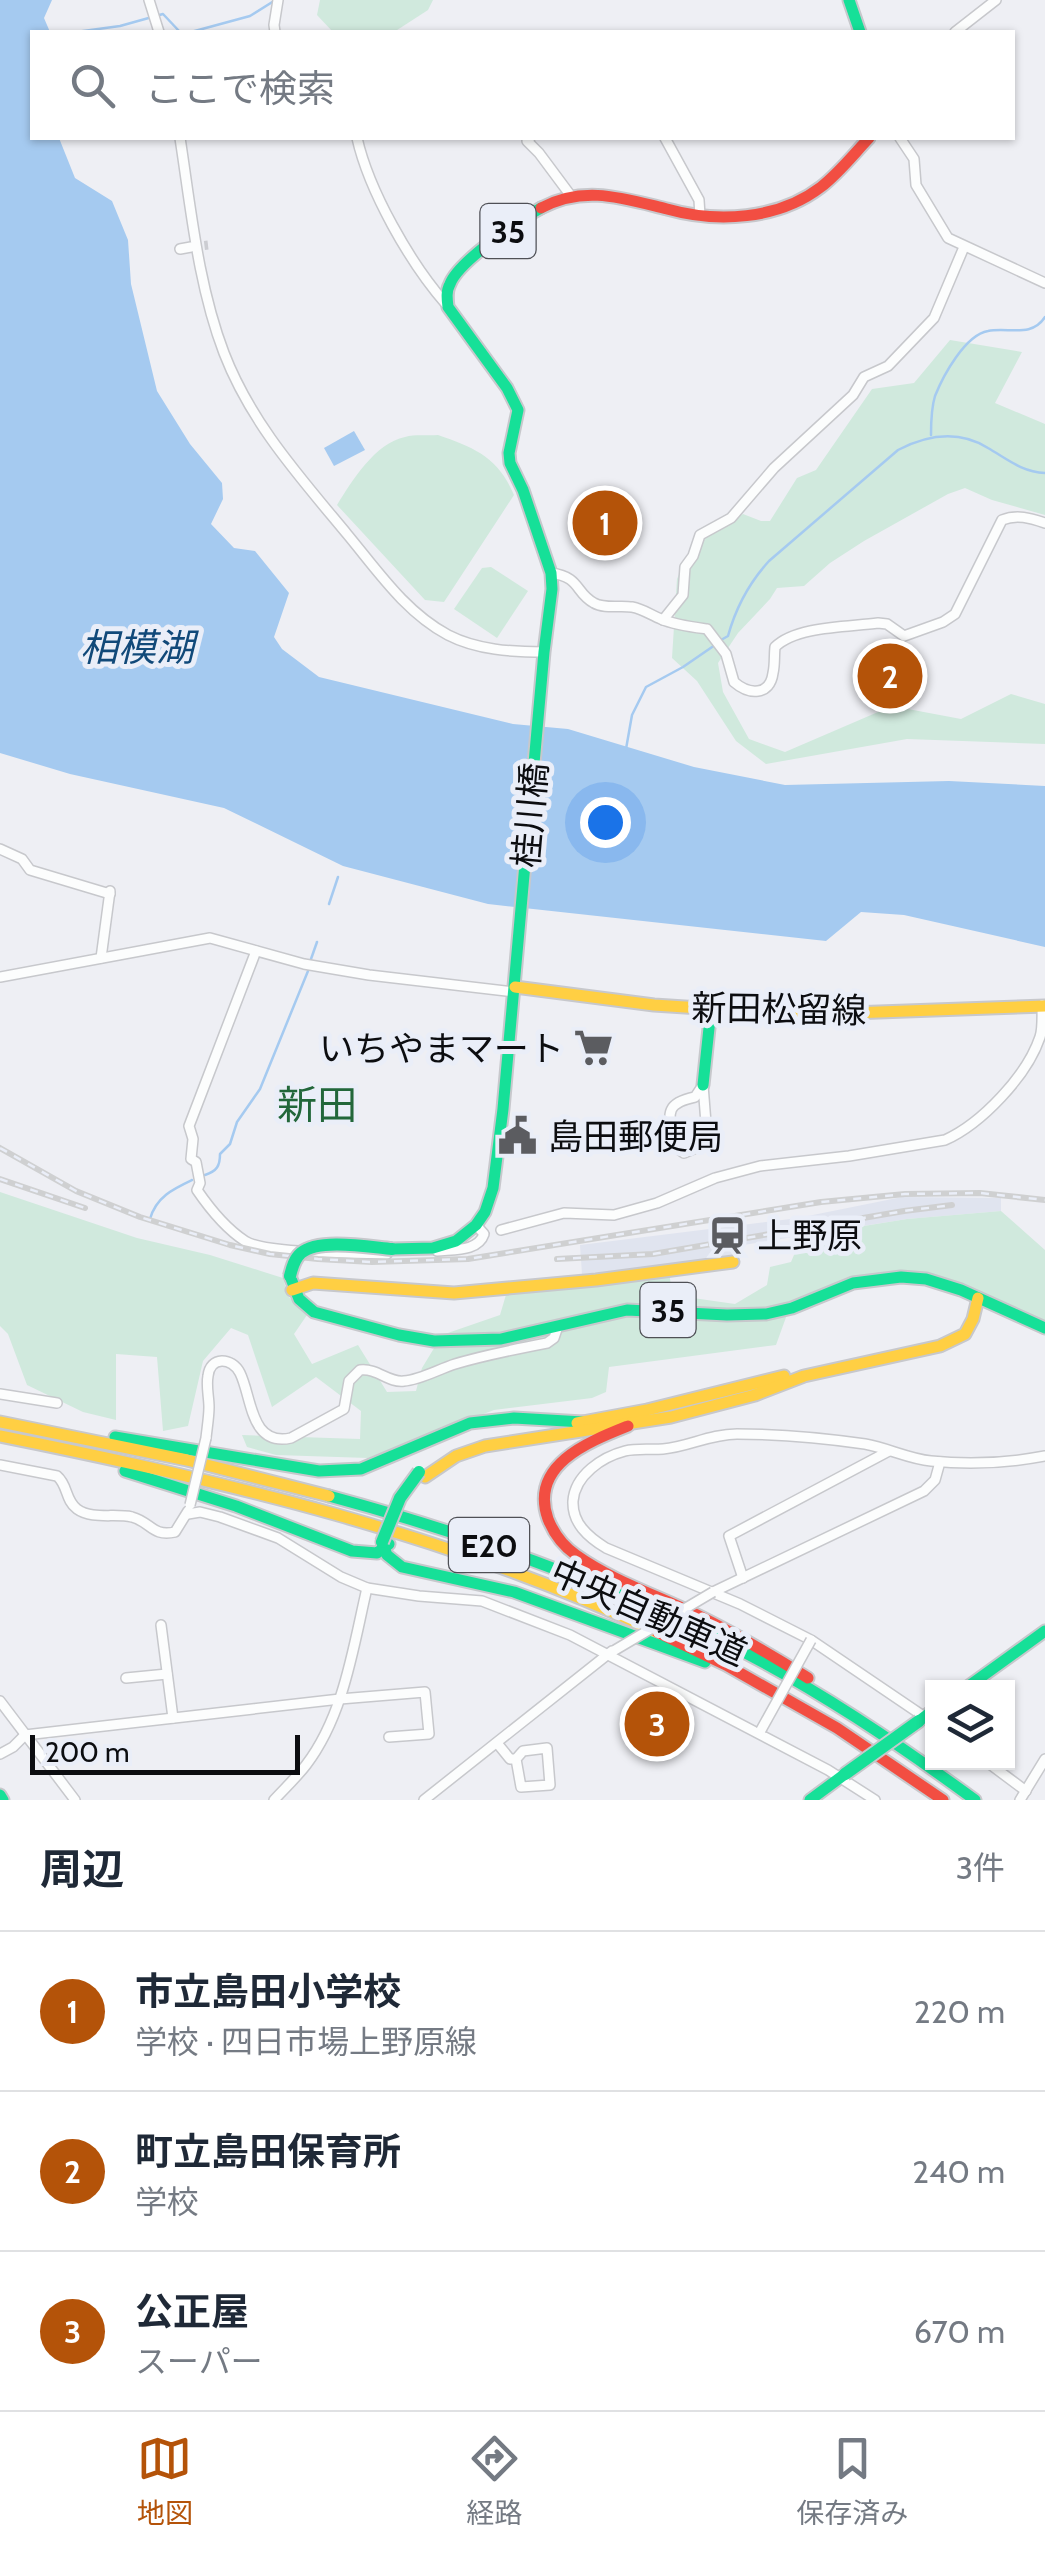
<!DOCTYPE html>
<html lang="ja">
<head>
<meta charset="utf-8">
<style>
  :root { --surface:#fff; --page:#f6f6f7; --text:#1f2937; --muted:#747a83; --line:#e0e1e3; --accent:#b45309 }
  body { margin:0; font-family:Cabin,"Noto Sans JP",sans-serif; background:var(--page); color:var(--text) }
  .controls { position:absolute; right:30px; bottom:30px; display:grid; overflow:hidden; border-radius:0px; box-shadow:0 2px 8px #0004 }
  .controls button { width:90px; height:90px; display:grid; place-items:center; padding:0; border:0; border-bottom:2px solid var(--line); background:var(--surface); color:var(--text); font:50px sans-serif }
  .scale { position:absolute; left:30px; bottom:25px; width:270px; box-sizing:border-box; padding-left:10px; border:5px solid #0c0d10; border-top:0; font-size:28px; line-height:35px; white-space:nowrap; color:#0c0d10; -webkit-text-stroke:8px #eaeef8; paint-order:stroke }
  .you { position:absolute; left:605px; top:822px; width:35px; height:35px; margin:-25px; border:8px solid #fff; border-radius:50%; background:#1a73e8; box-shadow:0 0 0 15px #1a73e833 }
  .badge { display:grid; place-items:center; width:65px; height:65px; border-radius:50%; background:var(--accent); color:#fff; font-size:32px; font-weight:700 }
  .pin { position:absolute; translate:-50% -50%; border:5px solid #fff; box-shadow:0 2px 10px #0006 }
  .list { margin:0; padding:0; list-style:none }
  h2 { display:flex; justify-content:space-between; align-items:center; height:130px; margin:0; padding:0 40px; font-size:42px }
  h2 small { font-size:32px; font-weight:400; color:var(--muted) }
  .list li { display:grid; grid-template-columns:65px 1fr auto; gap:30px; align-items:center; box-sizing:border-box; height:160px; padding:0 40px; border-top:2px solid var(--line) }
  .list b { display:block; font-size:38px; white-space:nowrap }
  .list p { margin:0; font-size:32px; white-space:nowrap; color:var(--muted) }
  .list em { font-size:32px; font-style:normal; color:var(--muted) }
  .icon { flex:none; width:55px; height:55px; fill:none; stroke:currentColor; stroke-width:2; stroke-linecap:round; stroke-linejoin:round }
  .map { position:relative; flex:none; width:1045px; height:1800px; overflow:hidden }
  .search { position:absolute; background:var(--surface); box-shadow:0 2px 8px #0004; left:30px; right:30px; top:30px; height:110px; display:flex; align-items:center; gap:25px; box-sizing:border-box; padding:0 35px; border-radius:0px; color:var(--muted); font-size:38px }
  .sheet { height:610px; background:var(--surface) }
  nav { display:flex; justify-content:space-around; align-items:center; box-sizing:border-box; height:140px; border-top:2px solid var(--line); background:var(--surface); font-size:28px; color:var(--muted) }
  nav a { display:grid; justify-items:center; gap:5px }
  nav .on { color:var(--accent) }
  .map>svg:first-child { display:block }
</style>
</head>
<body>
<div class="map">
<svg width="1045" height="1800" viewBox="0 0 1045 1800">
  <rect width="100%" height="100%" fill="#eeeff4"/>
  <polygon fill="#e0e4ef" points="902,1197 1001,1198 1001,1211 907,1219 737,1246 737,1257 720,1260 582,1274 580,1245 798,1218"/>
  <g fill="#d0e9dd">
    <polygon points="320,0 433,0 428,10 394,32 333,32 317,15"/>
    <polygon points="950,340 1022,352 995,403 1045,424 1045,515 992,500 965,488 948,494 864,541 830,563 804,586 777,588 770,599 738,633 718,663 723,692 749,739 785,752 892,706 961,719 1011,694 1045,704 1045,744 907,739 766,764 736,741 697,681 672,658 677,579 685,560 708,536 743,514 761,521 770,521 797,478 816,470 872,389 914,383"/>
    <path d="M 438,435 C 475,448 498,457 514,495 L 444,602 L 425,600 L 337,505 C 352,481 375,443 405,437 C 415,434 427,436 438,435 Z"/>
    <polygon points="491,567 528,591 497,638 454,609 482,568"/>
    <polygon points="0,1192 137,1238 210,1255 283,1278 288,1296 307,1315 294,1334 312,1364 358,1345 387,1392 416,1391 422,1368 442,1335 500,1315 508,1288 669,1270 672,1295 735,1304 767,1285 770,1267 791,1262 802,1236 907,1219 1001,1211 1045,1250 1045,1328 928,1280 877,1278 789,1309 776,1345 609,1367 606,1392 592,1398 494,1410 368,1458 276,1455 247,1447 242,1435 360,1439 361,1411 316,1377 272,1407 248,1335 231,1328 203,1361 188,1426 163,1431 157,1357 116,1354 116,1420 83,1412 27,1385 8,1334 0,1326"/>
  </g>
  <g fill="#a5caf0">
    <polygon points="0,0 52,0 44,18 50,32 32,32 32,138 59,138 75,178 112,201 128,240 131,284 157,391 190,444 222,483 223,499 211,524 234,548 255,551 289,593 274,637 282,649 319,677 513,724 568,729 694,767 785,785 949,781 1045,786 1045,947 904,915 861,912 826,941 488,904 343,866 224,808 70,774 0,753"/>
    <polygon points="354,431 365,450 334,466 324,448"/>
  </g>
  <g fill="none" stroke-linecap="round" stroke-linejoin="round">
    <g stroke="#a5caf0" stroke-width="2.5">
      <polyline points="76,32 120,26 163,14 180,32"/>
      <polyline points="191,32 250,16 274,1"/>
      <path d="M 931,435 C 931,422 931,409 935,396 C 943,376 965,335 988,331 C 1008,327 1032,338 1045,317"/>
      <path d="M 721,640 L 728,636 C 736,607 748,584 769,561 L 898,450 C 927,435 959,430 988,448 C 1007,459 1022,472 1045,473"/>
      <polyline points="626,749 632,715 646,687 683,667 715,645"/>
      <polyline points="329,904 338,877"/>
      <polyline points="311,959 317,942"/>
      <path d="M 205,1175 C 217,1171 220,1166 220,1154 L 230,1144 L 237,1122 L 260,1089 L 308,971"/>
      <path d="M 150,1219 C 156,1197 173,1189 192,1180"/>
    </g>
    <polyline stroke="#cccdd2" stroke-width="9" stroke-dasharray="9 4.5" stroke-linecap="butt" points="191,247 208,245"/>
    <defs>
      <g id="street">
        <polyline points="149,0 159,32"/>
        <polyline points="275,32 274,25 278,0"/>
        <polyline points="955,32 996,0"/>
        <path d="M 180,138 C 191,209 198,285 224,353 C 251,423 299,476 347,534 C 377,570 405,612 448,635 C 477,650 512,652 544,652"/>
        <path d="M 357,138 C 369,191 410,263 446,304"/>
        <polyline points="530,138 527,141 539,153 571,196"/>
        <polyline points="665,138 699,200 700,216"/>
        <polyline points="900,138 914,159 916,185 948,238 1045,283"/>
        <polyline points="180,249 191,247"/>
        <path d="M 551,573 C 581,577 575,593 594,603 C 604,609 621,605 632,607 C 643,609 651,615 661,619 C 675,625 692,627 707,629 L 726,654 L 734,682 C 749,695 770,696 773,673 C 775,665 774,656 775,647 C 796,626 848,627 878,623 L 887,624 L 904,636 L 943,622 L 955,614 L 1002,520 C 1017,514 1030,518 1045,523"/>
        <polyline points="663,620 683,595 685,567 693,556 700,535 731,518 774,468 853,395 864,377 888,366 934,318 964,247"/>
        <polyline points="0,849 22,859 30,870 110,894"/>
        <path d="M 256,951 L 189,1126 L 193,1139 L 191,1159 L 196,1162 L 200,1183 L 197,1190 C 210,1209 225,1228 245,1241 C 265,1254 359,1253 387,1254"/>
        <polyline points="101,958 110,891"/>
        <polyline points="0,977 210,938 304,964 369,975 514,992"/>
        <path d="M 703,1085 L 707,1136 C 703,1146 694,1149 684,1153 L 674,1146 C 670,1117 661,1104 695,1097 Z"/>
        <path d="M 501,1230 L 564,1213 L 614,1215 L 657,1203 L 715,1178 L 760,1166 L 849,1156 L 945,1140 C 981,1124 1027,1076 1040,1037 C 1043,1028 1042,1015 1042,1005"/>
        <path d="M 437,1251 C 453,1249 478,1252 484,1234 L 476,1225"/>
        <polyline points="0,1394 57,1403"/>
        <path d="M 206,1438 C 207,1428 209,1417 209,1407 C 209,1397 206,1386 208,1376 C 210,1356 232,1357 240,1373 C 252,1397 250,1447 291,1438 L 344,1409 L 349,1381 L 360,1370 C 378,1368 388,1383 404,1381 C 420,1380 439,1369 455,1364 C 485,1355 516,1349 547,1343 L 554,1338 L 558,1326"/>
        <path d="M 0,1465 L 57,1476 C 68,1485 65,1500 77,1509 C 92,1520 115,1513 132,1517 C 151,1522 152,1537 175,1532 L 188,1511"/>
        <polyline points="188,1514 200,1512 220,1517 278,1538 341,1577 367,1588 419,1596 482,1601 570,1635 828,1770 875,1800"/>
        <polyline points="743,1578 729,1536 889,1451"/>
        <polyline points="713,1592 924,1491 935,1480 940,1462"/>
        <polyline points="161,1625 173,1718"/>
        <polyline points="126,1678 167,1674"/>
        <polyline points="0,1701 75,1800"/>
        <path d="M 932,1722 L 811,1640 L 740,1604 L 606,1548 C 588,1537 572,1523 573,1501 C 575,1475 602,1457 625,1451 C 637,1448 650,1450 663,1449 C 688,1447 710,1434 737,1434 C 779,1434 824,1438 865,1444 C 888,1448 909,1459 931,1461 C 969,1465 1008,1463 1045,1456"/>
        <polyline points="497,1743 510,1759 516,1759 523,1751 547,1748 550,1785 521,1787 516,1759"/>
        <polyline points="0,1754 13,1747 25,1735 340,1699 425,1692 429,1734 389,1737"/>
        <polyline points="987,1762 1026,1791"/>
        <path d="M 274,1800 C 284,1789 296,1778 306,1765 C 344,1715 353,1648 367,1588"/>
        <polyline points="424,1800 612,1651"/>
        <polyline points="1020,1800 1045,1759"/>
      </g>
      <g id="fast">
        <polyline points="849,0 860,32"/>
        <polyline points="703,1085 711,1009"/>
        <path d="M 392,1249 L 433,1248 L 456,1241 L 476,1225 L 485,1212 L 493,1188 L 503,1109 L 544,652 L 552,589 L 551,573 L 523,490 L 510,463 L 509,453 L 518,410 L 507,388 L 448,307 C 447,299 446,291 450,284 C 458,262 519,220 541,208"/>
        <polyline points="290,1276 299,1299 314,1312 399,1335 434,1341 501,1339 627,1310 727,1315 766,1314 792,1308 853,1283 901,1277 926,1279 961,1290 1045,1328"/>
        <polyline points="115,1437 319,1471 361,1469 470,1423 514,1418 583,1422"/>
        <polyline points="125,1471 236,1506 352,1551 377,1553 389,1544"/>
        <path d="M 329,1496 C 467,1533 602,1582 730,1645 C 816,1688 897,1743 975,1800"/>
        <polyline points="382,1542 387,1555 402,1567 514,1592 705,1662"/>
        <polyline points="966,1688 1045,1631"/>
        <polyline points="919,1721 932,1711"/>
        <polyline points="0,1795 3,1800"/>
        <polyline points="810,1800 845,1774"/>
      </g>
      <g id="slow">
        <polyline points="515,987 654,1005 762,1012 851,1013 1045,1006"/>
        <polyline points="292,1290 313,1283 454,1293 596,1280 733,1262"/>
        <polyline points="0,1422 187,1460 329,1496"/>
        <polyline points="577,1423 647,1410 784,1376"/>
        <path d="M 0,1436 C 225,1481 449,1534 657,1632"/>
        <polyline points="425,1477 456,1456 485,1446 671,1417 755,1395 804,1376 940,1346 965,1334 973,1319 978,1298"/>
      </g>
      <g id="jam">
        <path d="M 541,208 C 584,185 622,198 667,209 C 717,223 778,220 821,187 C 839,173 853,155 869,138"/>
        <path d="M 628,1426 C 588,1442 529,1465 548,1519 C 554,1534 563,1546 576,1555 C 614,1582 659,1596 701,1617 C 737,1635 773,1656 808,1678"/>
        <polyline points="657,1632 726,1665 837,1728 943,1800"/>
      </g>
    </defs>
    <use href="#street" stroke="#c7c8cc" stroke-width="12"/>
    <use href="#fast" stroke="#c7c8cc" stroke-width="15"/>
    <use href="#slow" stroke="#c7c8cc" stroke-width="15"/>
    <use href="#jam" stroke="#c7c8cc" stroke-width="15"/>
    <use href="#street" stroke="#fcfdfd" stroke-width="9"/>
    <use href="#fast" stroke="#16e098" stroke-width="11"/>
    <use href="#slow" stroke="#ffcf43" stroke-width="11"/>
    <use href="#jam" stroke="#f24e42" stroke-width="11"/>
    <defs>
      <g id="rail">
        <polyline points="0,1148 76,1191 140,1217 230,1245 270,1254 318,1259 372,1262 468,1259 821,1202 905,1194 980,1193 1045,1200"/>
        <polyline points="0,1179 85,1208"/>
        <polyline points="557,1259 653,1254 904,1211 952,1205"/>
      </g>
    </defs>
    <use href="#rail" stroke="#cfd0d1" stroke-width="6"/>
    <use href="#rail" stroke="#eaeef8" stroke-width="2.5" stroke-dasharray="8" stroke-linecap="butt"/>
    <defs>
      <g id="street-bridge">
        <polyline points="190,1505 206,1438"/>
        <polyline points="615,1650 713,1592"/>
        <polyline points="761,1730 811,1640"/>
      </g>
      <g id="fast-bridge">
        <path d="M 290,1276 C 292,1268 294,1259 301,1253 C 319,1238 369,1247 392,1249"/>
        <polyline points="382,1542 400,1498 419,1472"/>
        <polyline points="845,1774 919,1721"/>
      </g>
    </defs>
    <use href="#street-bridge" stroke="#c7c8cc" stroke-width="12" stroke-linecap="butt"/>
    <use href="#fast-bridge" stroke="#c7c8cc" stroke-width="16" stroke-linecap="butt"/>
    <use href="#street-bridge" stroke="#fcfdfd" stroke-width="9"/>
    <use href="#fast-bridge" stroke="#16e098" stroke-width="12"/>
  </g>
  <defs>
    <symbol id="supermarket-bare" viewBox="-9 -9 18 18"><path d="M-6-5.5h2.5l.6 2H6L4.5 2H-2.5L-4.4-4H-6ZM-1.5 3.2a1.3 1.3 0 1 0 .1 0ZM3 3.2a1.3 1.3 0 1 0 .1 0Z" fill="#5b5c60" stroke="#eaeef8" stroke-width="2.5" paint-order="stroke"/></symbol>
    <symbol id="civic-bare" viewBox="-9 -9 18 18"><path d="M-.6-6.5H3V-4.5H.6V-3L4-1V1h2V6H-6V1h2V-1L-.6-3ZM-1.2 2.5V6h2.4V2.5Z" fill="#5b5c60" stroke="#eaeef8" stroke-width="2.5" paint-order="stroke"/></symbol>
    <symbol id="station-bare" viewBox="-9 -9 18 18"><path d="M-3-6H3Q5-6 5-4V2Q5 4 3 4L4.5 6H3L1.5 4h-3L-3 6H-4.5L-3 4Q-5 4-5 2V-4Q-5-6-3-6ZM-3.5-4v3h7v-3ZM-3.5 1v1.5H-2V1ZM2 1v1.5H3.5V1Z" fill="#5b5c60" stroke="#eaeef8" stroke-width="2.5" paint-order="stroke"/></symbol>
  </defs>
  <g fill-rule="evenodd">
    <use href="#supermarket-bare" x="566" y="1020" width="55" height="55"/>
    <use href="#civic-bare" x="490" y="1108" width="55" height="55"/>
    <use href="#station-bare" x="700" y="1208" width="55" height="55"/>
  </g>
  <g text-anchor="middle" dominant-baseline="central" stroke-width="10" stroke-linejoin="round" paint-order="stroke">
    <g fill="#eaeef8" stroke="#4f5056" stroke-width="2.5">
      <rect x="480.5" y="204" width="55" height="54" rx="8"/>
      <rect x="640.5" y="1283" width="55" height="54" rx="8"/>
      <rect x="449" y="1518" width="80" height="54" rx="8"/>
    </g>
    <g font-size="32" font-weight="bold" fill="#0c0d10">
      <text x="508" y="231">35</text>
      <text x="668" y="1310">35</text>
      <text x="489" y="1545">E20</text>
    </g>
    <g font-size="35" fill="#0c0d10" stroke="#eaeef8">
      <text transform="translate(530 815) rotate(-85)">桂川橋</text>
      <text transform="translate(779 1009) rotate(1)">新田松留線</text>
      <text transform="translate(649 1612) rotate(24)">中央自動車道</text>
    </g>
    <g font-size="35" fill="#0c0d10" stroke="#eaeef8" text-anchor="start">
      <text x="564" y="1048" text-anchor="end">いちやまマート</text>
      <text x="548" y="1136">島田郵便局</text>
      <text x="757" y="1235">上野原</text>
    </g>
    <g font-size="38" font-style="italic" fill="#114979" stroke="#eaeef8">
      <text x="137" y="647">相模湖</text>
    </g>
    <g font-size="40" fill="#22673a" stroke="#eaeef8">
      <text x="317" y="1104">新田</text>
    </g>
  </g>
</svg>
<div class="controls">
<button><svg class="icon" aria-label="layers" viewBox="0 0 24 24"><path d="M12 4l9 5-9 5-9-5zM3 14l9 5 9-5"/></svg></button>
</div>
<div class="scale">200 m</div>
<div class="you"></div>
<div class="pin badge" style="left:605px;top:523px">1</div>
<div class="pin badge" style="left:890px;top:676px">2</div>
<div class="pin badge" style="left:657px;top:1724px">3</div>
<div class="search"><svg class="icon" aria-label="search" viewBox="0 0 24 24"><circle cx="10" cy="10" r="6"/><path d="M15 15l6 6"/></svg>ここで検索</div>
</div>
<section class="sheet">
<h2>周辺<small>3件</small></h2>
<ul class="list">
<li><span class="badge">1</span><div><b>市立島田小学校</b><p>学校 · 四日市場上野原線</p></div><em>220 m</em></li>
<li><span class="badge">2</span><div><b>町立島田保育所</b><p>学校</p></div><em>240 m</em></li>
<li><span class="badge">3</span><div><b>公正屋</b><p>スーパー</p></div><em>670 m</em></li>
</ul>
</section>
<nav>
<a class="on"><svg class="icon" aria-label="map" viewBox="0 0 24 24"><path d="M3 6l6-2 6 2 6-2v14l-6 2-6-2-6 2zM9 4v14M15 6v14"/></svg>地図</a>
<a><svg class="icon" aria-label="directions" viewBox="0 0 24 24"><path d="M12 3l9 9-9 9-9-9zM9 14v-3h6M13 9l2 2-2 2"/></svg>経路</a>
<a><svg class="icon" aria-label="saved" viewBox="0 0 24 24"><path d="M7 4h10v16l-5-4-5 4z"/></svg>保存済み</a>
</nav>
</body>
</html>
